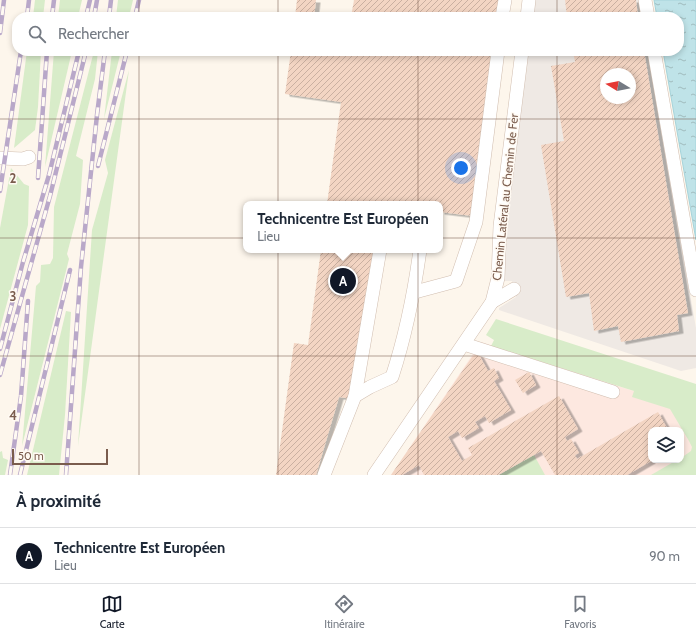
<!DOCTYPE html>
<html lang="fr">
<head>
<meta charset="utf-8">
<style>
  :root { --surface:#fff; --page:#f2f2f3; --text:#1f2937; --muted:#747a83; --line:#e0e1e3; --accent:#111827 }
  body { margin:0; font-family:Cabin,sans-serif; background:var(--page); color:var(--text) }
  .controls { position:absolute; right:12px; bottom:12px; display:grid; overflow:hidden; border-radius:8px; box-shadow:0 2px 6px #0003 }
  .controls button { width:36px; height:36px; display:grid; place-items:center; padding:0; border:0; border-bottom:1px solid var(--line); background:var(--surface); color:var(--text); font:20px sans-serif }
  .compass { position:absolute; left:600px; top:68px; width:36px; height:36px; border-radius:50%; background:var(--surface); box-shadow:0 2px 6px #0003; rotate:280deg }
  .scale { position:absolute; left:12px; bottom:10px; width:96px; box-sizing:border-box; padding-left:4px; border:2px solid #7a5c4d; border-top:0; font-size:11px; line-height:14px; white-space:nowrap; color:#7a5c4d; -webkit-text-stroke:3px #fffaf3; paint-order:stroke }
  .you { position:absolute; left:461px; top:168px; width:14px; height:14px; margin:-10px; border:3px solid #fff; border-radius:50%; background:#1a73e8; box-shadow:0 0 0 6px #1a73e833 }
  .badge { display:grid; place-items:center; width:26px; height:26px; border-radius:50%; background:var(--accent); color:#fff; font-size:13px; font-weight:700 }
  .pin { position:absolute; translate:-50% -50%; border:2px solid #fff; box-shadow:0 1px 4px #0006 }
  .popup { position:absolute; left:243px; top:201px; width:200px; height:52px; box-sizing:border-box; display:grid; place-content:center; border-radius:8px; background:var(--surface); filter:drop-shadow(0 1px 3px #0005); font-size:13px; white-space:nowrap; color:var(--muted) }
  .popup b { font-size:15px; color:var(--text) }
  .popup::after { content:''; position:absolute; left:50%; top:100%; margin-left:-8px; border:8px solid transparent; border-top-color:var(--surface) }
  .list { margin:0; padding:0; list-style:none }
  h2 { display:flex; justify-content:space-between; align-items:center; height:52px; margin:0; padding:0 16px; font-size:17px }
  h2 small { font-size:13px; font-weight:400; color:var(--muted) }
  .list li { display:grid; grid-template-columns:26px 1fr auto; gap:12px; align-items:center; box-sizing:border-box; height:56px; padding:0 16px; border-top:1px solid var(--line) }
  .list b { display:block; font-size:15px; white-space:nowrap }
  .list p { margin:0; font-size:13px; white-space:nowrap; color:var(--muted) }
  .list em { font-size:13px; font-style:normal; color:var(--muted) }
  .icon { flex:none; width:22px; height:22px; fill:none; stroke:currentColor; stroke-width:2; stroke-linecap:round; stroke-linejoin:round }
  .map { position:relative; flex:none; width:696px; height:475px; overflow:hidden }
  .search { position:absolute; background:var(--surface); box-shadow:0 2px 6px #0003; left:12px; right:12px; top:12px; height:44px; display:flex; align-items:center; gap:10px; box-sizing:border-box; padding:0 14px; border-radius:16px; color:var(--muted); font-size:15px }
  .sheet { height:108px; background:var(--surface) }
  nav { display:flex; justify-content:space-around; align-items:center; box-sizing:border-box; height:56px; border-top:1px solid var(--line); background:var(--surface); font-size:11px; color:var(--muted) }
  nav a { display:grid; justify-items:center; gap:2px }
  nav .on { color:var(--accent) }
  .map>svg:first-child { display:block }
</style>
</head>
<body>
<div class="map">
<svg width="696" height="475" viewBox="0 0 696 475">
  <defs>
    <pattern id="water-ripples" width="26" height="14" patternUnits="userSpaceOnUse"><rect width="26" height="14" fill="#bfe3e8"/><path d="M2 4q2-2 4 0t4 0M15 11q2-2 4 0t4 0" fill="none" stroke="#a0bbbe"/></pattern>
    <pattern id="building-hatch" width="6" height="6" patternUnits="userSpaceOnUse"><rect width="6" height="6" fill="#f3d5c3"/><path d="M-1 1l2-2M0 6l6-6M5 7l2-2" fill="none" stroke="#cab0a1"/></pattern>
    <filter id="shadow"><feDropShadow dx="4.5" dy="2.5" stdDeviation="0" flood-color="#0004"/></filter>
  </defs>
  <rect width="100%" height="100%" fill="#fdf6ec"/>
  <path fill="#fde8e0" fill-rule="evenodd" d="M 481,342 L 696,411 L 696,475 L 391,475 ZM 651,430 L 681,430 L 681,460 L 651,460 Z"/>
  <g fill="#efe9e4" fill-rule="evenodd">
    <polygon points="534,0 639,0 642,17 531,17"/>
    <path d="M 527,51 L 648,51 L 696,328 L 696,368 L 681,371 L 499,310 L 499,308 L 516,297 L 512,281 L 504,281 L 503,279 L 505,231 ZM 606,74 L 630,74 L 630,98 L 606,98 Z"/>
  </g>
  <g fill="#d8ecc9">
    <polygon points="35,0 45,0 43,17 33,17"/>
    <polygon points="60,0 82,0 78,17 58,17"/>
    <polygon points="118,0 133,0 129,17 116,17"/>
    <polygon points="27,51 41,51 38,107 35,130 14,148"/>
    <polygon points="54,51 72,51 45,167"/>
    <polygon points="94,51 98,51 95,79 76,156 83,160 80,204 67,254 69,259 22,446 36,286 40,282 41,265 50,264 53,258 54,207"/>
    <polygon points="112,51 121,51 104,119"/>
    <polygon points="129,70 78,446 92,230 108,173 105,160"/>
    <polygon points="11,168 24,184 29,186 28,225 0,329 0,228"/>
    <polygon points="66,311 71,312 65,415 59,475 27,475"/>
    <polygon points="496,319 696,384 696,475 651,475 677,460 681,460 681,458 691,451 692,447 689,441 670,409 632,397 634,391 491,346 494,340 486,335"/>
    <polygon points="2,451 3,458 8,460 5,475 0,475 0,452"/>
    <polygon points="534,455 545,475 499,475"/>
  </g>
  <polygon fill="url(#water-ripples)" stroke="#a5d3da" points="654,0 696,0 696,240 663,51 679,51 679,17 657,17"/>
  <g fill="url(#building-hatch)" fill-rule="evenodd" filter="url(#shadow)">
    <polygon points="297,0 316,0 314,17 295,17"/>
    <polygon points="354,0 501,0 499,17 351,17"/>
    <polygon points="565,0 636,0 638,17 567,17"/>
    <polygon points="291,51 494,51 473,216 440,212 440,204 327,204 341,102 285,94"/>
    <path d="M 573,51 L 644,51 L 688,313 L 677,315 L 679,331 L 621,342 L 618,326 L 594,331 L 589,293 L 566,297 L 541,145 L 564,141 L 551,66 L 575,62 ZM 606,74 L 630,74 L 630,98 L 606,98 Z"/>
    <polygon points="321,250 373,250 353,399 339,397 316,475 276,475 294,343 308,345"/>
    <polygon points="478,353 488,371 494,368 499,378 494,381 511,410 489,423 485,416 475,422 479,428 462,438 458,431 448,437 462,461 472,455 468,448 559,396 578,429 565,437 567,441 571,439 579,453 575,455 577,459 658,412 668,430 651,430 651,461 627,475 555,475 541,451 498,475 483,475 483,474 481,475 424,475 419,465 402,475 391,475 472,357"/>
    <polygon points="529,372 536,385 523,393 515,380"/>
  </g>
  <g fill="none" stroke-linecap="round" stroke-linejoin="round">
    <defs>
      <g id="minor">
        <polyline points="645,0 648,17"/>
        <polyline points="502,17 505,0"/>
        <polyline points="527,17 529,0"/>
        <polyline points="654,51 696,290"/>
        <polyline points="0,158 23,159 29,157"/>
        <polyline points="415,292 456,281 476,222 498,51"/>
        <polyline points="492,302 514,289"/>
        <polyline points="464,344 613,392"/>
        <polyline points="355,396 380,250"/>
        <path d="M 324,475 L 355,396 L 370,387 L 392,377 C 406,334 414,294 420,250"/>
        <polyline points="374,475 492,302 498,278 500,226 522,51"/>
      </g>
    </defs>
    <use href="#minor" stroke="#d1beb0" stroke-width="14"/>
    <use href="#minor" stroke="#fff" stroke-width="13"/>
    <defs>
      <g id="rail">
        <polyline points="27,17 29,0"/>
        <polyline points="52,17 54,0"/>
        <polyline points="86,17 90,0"/>
        <polyline points="94,17 97,0"/>
        <polyline points="109,17 111,0"/>
        <polyline points="135,17 139,0"/>
        <polyline points="0,33 4,0"/>
        <polyline points="98,166 127,51"/>
        <polyline points="38,178 47,51"/>
        <polyline points="0,191 21,51"/>
        <polyline points="0,349 23,262 49,175 79,51"/>
        <polyline points="0,375 50,196 86,51"/>
        <polyline points="10,475 21,396 28,301"/>
        <polyline points="20,475 70,270"/>
        <polyline points="66,475 81,267 97,115 105,51"/>
      </g>
    </defs>
    <use href="#rail" stroke="#b9a8c9" stroke-width="4.5"/>
    <use href="#rail" stroke="#fffaf3" stroke-width="3" stroke-dasharray="9" stroke-linecap="butt"/>
  </g>
  <path fill="none" stroke="#7a5c4d" stroke-width="1" stroke-opacity="0.55" d="M 139,0 L 139,17M 278,0 L 278,17M 418,0 L 418,17M 557,0 L 557,17M 139,51 L 139,475M 278,51 L 278,475M 418,51 L 418,475M 557,51 L 557,475M 0,119 L 696,119M 0,238 L 696,238M 0,356 L 696,356"/>
  <g text-anchor="middle" dominant-baseline="central" stroke-width="3" stroke-linejoin="round" paint-order="stroke">
    <g font-size="12" fill="#7a5c4d" stroke="#fffaf3">
      <text transform="translate(505 197) rotate(-84)">Chemin Latéral au Chemin de Fer</text>
    </g>
  </g>
  <g font-size="13" text-anchor="middle" font-weight="bold" fill="#7a5c4d" stroke="#fffaf3" stroke-width="3" stroke-linejoin="round" paint-order="stroke">
    <text x="13" y="183">2</text>
    <text x="13" y="301">3</text>
    <text x="13" y="420">4</text>
  </g>
</svg>
<div class="controls">
<button><svg class="icon" aria-label="layers" viewBox="0 0 24 24"><path d="M12 4l9 5-9 5-9-5zM3 14l9 5 9-5"/></svg></button>
</div>
<svg class="compass" viewBox="-18 -18 36 36"><path d="M0-13l5 13h-10z" fill="#e53935"/><path d="M0 13l5-13h-10z" fill="#747a83"/></svg>
<div class="scale">50 m</div>
<div class="you"></div>
<div class="pin badge" style="left:343px;top:281px">A</div>
<div class="popup"><b>Technicentre Est Européen</b>Lieu</div>
<div class="search"><svg class="icon" aria-label="search" viewBox="0 0 24 24"><circle cx="10" cy="10" r="6"/><path d="M15 15l6 6"/></svg>Rechercher</div>
</div>
<section class="sheet">
<h2>À proximité<small></small></h2>
<ul class="list">
<li><span class="badge">A</span><div><b>Technicentre Est Européen</b><p>Lieu</p></div><em>90 m</em></li>
</ul>
</section>
<nav>
<a class="on"><svg class="icon" aria-label="map" viewBox="0 0 24 24"><path d="M3 6l6-2 6 2 6-2v14l-6 2-6-2-6 2zM9 4v14M15 6v14"/></svg>Carte</a>
<a><svg class="icon" aria-label="directions" viewBox="0 0 24 24"><path d="M12 3l9 9-9 9-9-9zM9 14v-3h6M13 9l2 2-2 2"/></svg>Itinéraire</a>
<a><svg class="icon" aria-label="saved" viewBox="0 0 24 24"><path d="M7 4h10v16l-5-4-5 4z"/></svg>Favoris</a>
</nav>
</body>
</html>
